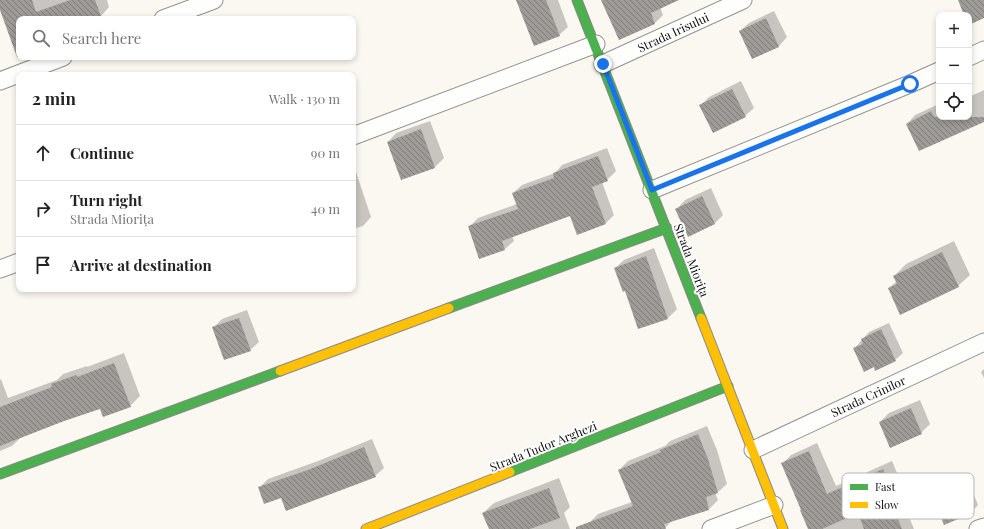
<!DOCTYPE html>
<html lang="en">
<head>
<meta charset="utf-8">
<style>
  :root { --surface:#fff; --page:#f2f2f2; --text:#222; --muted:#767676; --line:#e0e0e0 }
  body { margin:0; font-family:"Playfair Display",serif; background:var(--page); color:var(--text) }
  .controls { position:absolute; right:12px; top:12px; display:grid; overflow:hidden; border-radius:8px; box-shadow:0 2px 6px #0003 }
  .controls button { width:36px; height:36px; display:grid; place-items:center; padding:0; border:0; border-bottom:1px solid var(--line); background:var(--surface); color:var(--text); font:20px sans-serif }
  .stop { position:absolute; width:12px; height:12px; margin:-9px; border:3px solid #1a73e8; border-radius:50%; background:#fff }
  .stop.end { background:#1a73e8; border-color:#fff; box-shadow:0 1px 4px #0008 }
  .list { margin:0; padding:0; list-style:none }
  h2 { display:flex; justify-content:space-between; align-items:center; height:52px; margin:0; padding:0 16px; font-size:17px }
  h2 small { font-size:13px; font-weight:400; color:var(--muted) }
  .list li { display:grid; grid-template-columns:26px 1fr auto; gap:12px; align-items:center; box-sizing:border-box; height:56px; padding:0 16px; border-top:1px solid var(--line) }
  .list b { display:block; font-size:15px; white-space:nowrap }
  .list p { margin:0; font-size:13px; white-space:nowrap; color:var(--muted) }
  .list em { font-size:13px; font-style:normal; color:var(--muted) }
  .icon { flex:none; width:22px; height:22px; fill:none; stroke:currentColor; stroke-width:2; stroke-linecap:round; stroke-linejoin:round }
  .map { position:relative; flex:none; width:984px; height:529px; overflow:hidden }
  .search { position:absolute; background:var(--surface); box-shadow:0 2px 6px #0003; left:16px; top:16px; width:340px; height:44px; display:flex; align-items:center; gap:10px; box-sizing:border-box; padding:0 14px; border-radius:8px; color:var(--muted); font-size:15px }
  .panel { position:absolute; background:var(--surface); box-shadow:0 2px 6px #0003; left:16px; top:72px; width:340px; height:220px; border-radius:8px }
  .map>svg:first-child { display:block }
</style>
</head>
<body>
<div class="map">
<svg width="984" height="529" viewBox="0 0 984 529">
  <defs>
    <pattern id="building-back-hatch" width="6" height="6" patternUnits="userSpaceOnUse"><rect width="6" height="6" fill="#9e9a97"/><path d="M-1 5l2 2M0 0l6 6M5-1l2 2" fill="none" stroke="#7f7c7a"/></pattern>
  </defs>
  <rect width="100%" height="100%" fill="#fbf7f1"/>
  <g fill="#0003">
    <polygon points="0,0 107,0 109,7 101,16 91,19 19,19 19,46 0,9"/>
    <polygon points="517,0 558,0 568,27 559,35"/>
    <polygon points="603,0 677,0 660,7 663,15 655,23 620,39"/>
    <polygon points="774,11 787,37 779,46 753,58 740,31 749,23"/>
    <polygon points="741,81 754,108 745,116 701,105 709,97"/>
    <polygon points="984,90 984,121 907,124 915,115 939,104 939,117 969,117 969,97"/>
    <polygon points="430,121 444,158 435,167 402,179 388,142 396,133"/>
    <polygon points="607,148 616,171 607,180 602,182 614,215 606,223 570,215 512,236 514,241 505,249 480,258 470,226 478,218 517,204 513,193 522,185 555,173 562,165"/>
    <polygon points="355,169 371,217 363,226 353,229 353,170"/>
    <polygon points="711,188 723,215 714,224 677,209 685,200"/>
    <polygon points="954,241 970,275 958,286 889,288 897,281 894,276 906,264"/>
    <polygon points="654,248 677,309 668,318 639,328 626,290 615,268 624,260"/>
    <polygon points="247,310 259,342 250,350 213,328 222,319"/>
    <polygon points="889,323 903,353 895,360 875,366 854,349 869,332"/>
    <polygon points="124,353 140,396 130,406 100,408 22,436 12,446 0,451 0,380 1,379 8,398 57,380 63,374 87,366 87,367"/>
    <polygon points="984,369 984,378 981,372"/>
    <polygon points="920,400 930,424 921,433 880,422 889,413"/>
    <polygon points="707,426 717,450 727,484 718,492 715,493 718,500 709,509 673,520 665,528 661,529 591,529 589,523 598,514 632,502 619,470 628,461 665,446 670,441"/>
    <polygon points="372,439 384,468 375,476 281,496 260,487 268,479 318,461"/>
    <polygon points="817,443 836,486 892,461 902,485 898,490 914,529 809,529 802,509 782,464 791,455"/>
    <polygon points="967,477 978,505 970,514 933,497 942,488"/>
    <polygon points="559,478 570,507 564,513 570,529 490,529 483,513 494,503"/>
  </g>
  <g fill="url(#building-back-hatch)">
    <polygon points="0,0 32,0 36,12 70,0 95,0 102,19 19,19 19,57 17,57 0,10"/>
    <polygon points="516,0 546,0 560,36 534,46"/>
    <polygon points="601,0 679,0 651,13 655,24 619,40"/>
    <polygon points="958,0 984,0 984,18 969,25 969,15 964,15"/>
    <polygon points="766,18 779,47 752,59 739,31"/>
    <polygon points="732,89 746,117 713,133 699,105"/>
    <polygon points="931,111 934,117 984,117 984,122 919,151 906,124"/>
    <polygon points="421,129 435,168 401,180 387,142"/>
    <polygon points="598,156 608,181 592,187 606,224 577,235 570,216 502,241 505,250 479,259 468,226 518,209 512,193 554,178 553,173"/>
    <polygon points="702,196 715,224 688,237 675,209"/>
    <polygon points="942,252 959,287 900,315 888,288 897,284 893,276"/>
    <polygon points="646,256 668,319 638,329 625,291 623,292 614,268"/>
    <polygon points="239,318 251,351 224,360 212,327"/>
    <polygon points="881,329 896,361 875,371 874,367 864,372 853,348 863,344 861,339"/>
    <polygon points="114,363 131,407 103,417 100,409 64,421 0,446 0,407 52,387 51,384 76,375 77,377"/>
    <polygon points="911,408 922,434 890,448 879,422"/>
    <polygon points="698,434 708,459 718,493 706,497 709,510 664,524 666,529 576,529 576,527 633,506 618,470 661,452 660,450"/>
    <polygon points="364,447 376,477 286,511 281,498 264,504 258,487 308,470"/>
    <polygon points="809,451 827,494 883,469 894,494 889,497 902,529 864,529 858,513 822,529 808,529 800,510 801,510 781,463"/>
    <polygon points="958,485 970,514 944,525 932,496"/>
    <polygon points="549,488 560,518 530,529 489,529 482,513"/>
  </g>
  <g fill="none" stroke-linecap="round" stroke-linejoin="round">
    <defs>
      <g id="street">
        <polyline points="163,19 214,0"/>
        <polyline points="969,57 984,50"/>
        <polyline points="603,64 743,0"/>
        <polyline points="0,81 63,57"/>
        <polyline points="353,136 596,44"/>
        <polyline points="652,190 910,84 939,71"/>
        <polyline points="0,269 19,262"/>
        <polyline points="753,450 984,342"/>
        <polyline points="711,529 774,505"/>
        <polyline points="978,529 984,527"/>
      </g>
      <g id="fast">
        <polyline points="577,0 701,318"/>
        <polyline points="449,308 667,228"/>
        <polyline points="510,472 728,386"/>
        <polyline points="0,474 280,371"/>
      </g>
      <g id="slow">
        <polyline points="701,318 783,529"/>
        <polyline points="280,371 449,308"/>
        <polyline points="366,529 510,472"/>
      </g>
    </defs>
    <use href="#street" stroke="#949290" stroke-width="19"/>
    <use href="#fast" stroke="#8b8986" stroke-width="11"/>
    <use href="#slow" stroke="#8b8986" stroke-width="11"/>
    <use href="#street" stroke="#fefefd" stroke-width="17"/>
    <use href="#fast" stroke="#4caf50" stroke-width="9"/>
    <use href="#slow" stroke="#ffc107" stroke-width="9"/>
  </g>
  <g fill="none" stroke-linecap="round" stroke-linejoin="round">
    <polyline stroke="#1a73e8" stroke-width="5" points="603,64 652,190 910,84"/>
  </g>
  <g text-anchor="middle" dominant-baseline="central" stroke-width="4" stroke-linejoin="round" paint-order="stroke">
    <g font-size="12" fill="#0d0d0d" stroke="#fff">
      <text transform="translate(673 32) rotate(-25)">Strada Irisului</text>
      <text transform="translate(692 260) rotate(69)">Strada Miorița</text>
      <text transform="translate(868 396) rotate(-25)">Strada Crinilor</text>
      <text transform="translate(543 446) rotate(-22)">Strada Tudor Arghezi</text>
    </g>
  </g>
  <rect x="842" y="473" width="132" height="46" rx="6" fill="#fff" stroke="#b6b6b6" stroke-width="1"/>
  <rect x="850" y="484" width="18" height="6" fill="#4caf50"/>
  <rect x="850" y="502" width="18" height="6" fill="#ffc107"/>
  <g font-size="11" fill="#0d0d0d">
    <text x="875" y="491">Fast</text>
    <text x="875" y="509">Slow</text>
  </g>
</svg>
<div class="controls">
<button>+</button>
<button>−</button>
<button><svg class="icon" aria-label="locate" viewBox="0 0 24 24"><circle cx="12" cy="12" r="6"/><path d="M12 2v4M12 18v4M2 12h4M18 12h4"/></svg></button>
</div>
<div class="stop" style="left:910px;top:84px"></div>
<div class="stop end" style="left:603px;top:64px"></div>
<div class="search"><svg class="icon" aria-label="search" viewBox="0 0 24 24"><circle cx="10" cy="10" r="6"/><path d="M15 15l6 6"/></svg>Search here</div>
<section class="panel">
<h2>2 min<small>Walk · 130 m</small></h2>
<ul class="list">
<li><svg class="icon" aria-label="ahead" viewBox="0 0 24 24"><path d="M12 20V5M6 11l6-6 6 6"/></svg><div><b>Continue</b></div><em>90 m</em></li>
<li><svg class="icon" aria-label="right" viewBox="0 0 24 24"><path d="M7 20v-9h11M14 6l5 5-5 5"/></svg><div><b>Turn right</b><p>Strada Miorița</p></div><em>40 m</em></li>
<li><svg class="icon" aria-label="arrive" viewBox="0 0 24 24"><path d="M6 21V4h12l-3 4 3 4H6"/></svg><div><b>Arrive at destination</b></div></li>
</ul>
</section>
</div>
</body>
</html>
